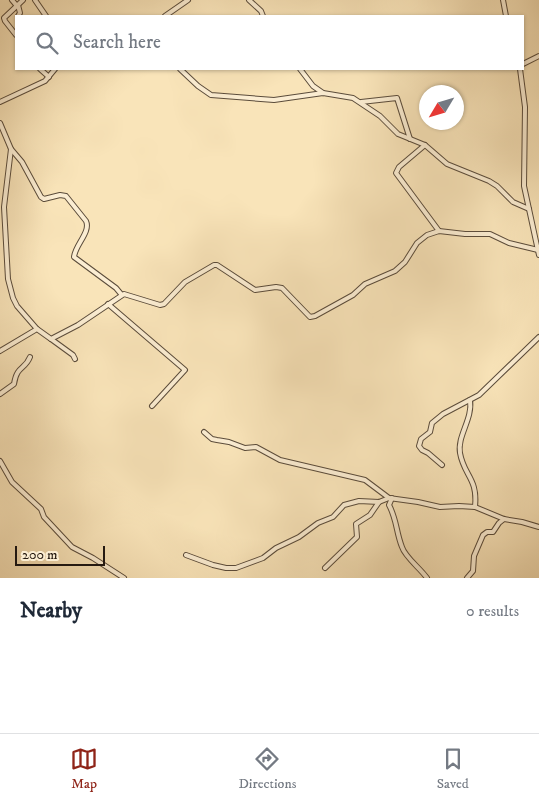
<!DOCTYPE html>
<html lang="en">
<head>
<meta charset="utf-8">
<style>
  :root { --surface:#fff; --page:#f2f2f3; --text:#1f2937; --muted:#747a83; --line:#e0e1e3; --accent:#8f2418 }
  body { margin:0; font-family:"IM FELL DW Pica",serif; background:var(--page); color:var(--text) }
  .compass { position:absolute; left:419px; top:85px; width:45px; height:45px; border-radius:50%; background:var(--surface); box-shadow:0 1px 4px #0004; rotate:232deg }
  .scale { position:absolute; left:15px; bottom:12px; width:90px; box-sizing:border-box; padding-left:5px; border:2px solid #261a11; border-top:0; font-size:14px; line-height:18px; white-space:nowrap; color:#261a11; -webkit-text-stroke:4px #fbedd2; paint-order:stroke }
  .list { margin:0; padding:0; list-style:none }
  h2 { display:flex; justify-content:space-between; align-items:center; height:65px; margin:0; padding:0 20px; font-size:21px }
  h2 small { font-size:16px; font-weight:400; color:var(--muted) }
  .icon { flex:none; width:28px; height:28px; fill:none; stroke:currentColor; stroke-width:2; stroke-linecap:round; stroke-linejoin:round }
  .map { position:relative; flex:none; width:539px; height:578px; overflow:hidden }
  .search { position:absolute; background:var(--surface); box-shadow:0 1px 4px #0004; left:15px; right:15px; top:15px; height:55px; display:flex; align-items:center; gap:12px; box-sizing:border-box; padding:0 18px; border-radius:0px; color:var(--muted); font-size:19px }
  .sheet { height:155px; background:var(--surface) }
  nav { display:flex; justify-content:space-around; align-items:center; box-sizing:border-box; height:70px; border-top:1px solid var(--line); background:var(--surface); font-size:14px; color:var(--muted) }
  nav a { display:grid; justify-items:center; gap:2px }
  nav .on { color:var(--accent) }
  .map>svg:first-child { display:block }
</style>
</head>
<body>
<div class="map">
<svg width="539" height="578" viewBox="0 0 539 578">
  <rect width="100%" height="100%" fill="#f9e4b9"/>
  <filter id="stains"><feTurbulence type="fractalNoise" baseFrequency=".004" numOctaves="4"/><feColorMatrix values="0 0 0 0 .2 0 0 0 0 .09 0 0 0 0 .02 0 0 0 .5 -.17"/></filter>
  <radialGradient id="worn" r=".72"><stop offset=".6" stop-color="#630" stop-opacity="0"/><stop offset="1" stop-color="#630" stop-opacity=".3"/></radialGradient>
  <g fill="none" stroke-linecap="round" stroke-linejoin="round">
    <defs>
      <g id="minor">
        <polyline points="12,0 17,6"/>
        <polyline points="35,0 46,16"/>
        <polyline points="249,0 261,11 263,16"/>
        <polyline points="503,0 506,16"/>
        <polyline points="18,5 20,13 18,16"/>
        <polyline points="165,16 188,0"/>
        <polyline points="16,35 5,21 4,18 23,0"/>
        <polyline points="523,64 539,56"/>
        <polyline points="40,69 49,77"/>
        <polyline points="180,69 198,86 211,95 274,100 323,93 353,98 380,116 398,134 425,145 447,164 489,181 497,186 513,202 529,209"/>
        <polyline points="300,69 313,86 323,93"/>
        <polyline points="520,69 525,107 524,186 539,255"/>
        <polyline points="0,102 45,81 55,69"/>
        <polyline points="361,102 397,98 410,139"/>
        <polyline points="0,123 11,149 4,207 8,279 13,298 17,306 37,329"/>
        <polyline points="425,145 399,167 396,173 439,231"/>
        <path d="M 11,149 L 22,162 L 41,197 L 44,199 L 60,195 L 66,196 L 86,221 C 91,232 75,245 74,257 L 116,288 L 121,294"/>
        <polyline points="108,304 185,370 152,406"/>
        <polyline points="51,339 73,355 75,359"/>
        <polyline points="0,351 37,329 51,339 78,325 124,294 160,305 164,304 185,282 214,265 217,265 255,290 276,287 282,288 310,317 315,316 353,295 365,284 395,271 405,262 417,243 427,235 439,231 465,234 490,234 509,243 538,250"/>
        <path d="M 0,394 L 14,384 C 17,365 25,370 30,357"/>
        <path d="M 470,400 C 473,419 457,436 460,453 C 464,476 478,478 475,507"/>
        <polyline points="204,432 212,439 217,440 229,442 245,448 256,447 280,460 365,480 389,498"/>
        <polyline points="0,461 12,482 41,509 44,517 72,547 93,558 124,578"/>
        <polyline points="442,465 428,453 422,450 419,446 421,439 430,432 432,423 443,414 479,395 539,337"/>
        <path d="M 392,498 L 389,505 C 397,520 396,532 402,547 C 405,557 420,568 427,578"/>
        <polyline points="186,555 213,565 226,568 236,568 263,558 276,548 299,537 318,523 333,517 344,505 359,501 379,502 389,498 418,502 440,507 459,506 475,507 504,519 522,522 539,527"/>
        <polyline points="325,568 357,537 356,524 370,515 379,502"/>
        <polyline points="467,578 473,571 474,556 483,535 487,532 493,532 499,523 504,519"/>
      </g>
    </defs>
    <use href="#minor" stroke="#5b4c3b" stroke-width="6"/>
    <use href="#minor" stroke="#fbedd2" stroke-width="4"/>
  </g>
  <rect width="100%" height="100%" filter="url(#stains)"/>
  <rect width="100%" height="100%" fill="url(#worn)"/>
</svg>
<svg class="compass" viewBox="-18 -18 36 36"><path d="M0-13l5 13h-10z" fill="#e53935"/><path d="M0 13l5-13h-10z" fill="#747a83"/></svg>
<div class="scale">200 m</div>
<div class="search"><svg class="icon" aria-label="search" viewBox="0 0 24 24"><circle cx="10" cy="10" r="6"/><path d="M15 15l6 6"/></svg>Search here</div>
</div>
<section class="sheet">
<h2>Nearby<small>0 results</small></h2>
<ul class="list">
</ul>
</section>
<nav>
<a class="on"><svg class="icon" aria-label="map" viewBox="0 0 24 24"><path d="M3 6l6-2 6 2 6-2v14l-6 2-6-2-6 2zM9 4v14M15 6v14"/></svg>Map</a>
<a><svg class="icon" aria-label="directions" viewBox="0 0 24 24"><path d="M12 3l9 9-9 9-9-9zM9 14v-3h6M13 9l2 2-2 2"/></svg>Directions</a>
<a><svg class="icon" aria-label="saved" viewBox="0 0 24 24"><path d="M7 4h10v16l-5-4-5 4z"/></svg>Saved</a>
</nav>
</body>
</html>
